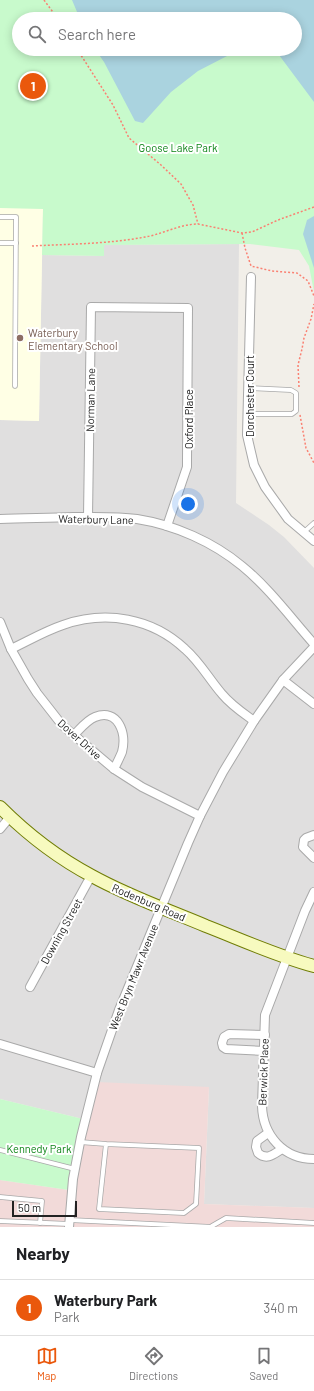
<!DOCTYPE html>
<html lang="en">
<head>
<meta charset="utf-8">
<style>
  :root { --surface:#fff; --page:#f6f6f6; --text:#202124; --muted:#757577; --line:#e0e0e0; --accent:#ea580c }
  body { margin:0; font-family:Barlow,sans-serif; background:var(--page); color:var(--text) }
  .scale { position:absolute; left:12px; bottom:10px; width:65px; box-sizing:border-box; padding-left:4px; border:2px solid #222; border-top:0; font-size:11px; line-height:14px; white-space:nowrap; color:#222; -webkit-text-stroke:3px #fff; paint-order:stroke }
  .you { position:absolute; left:188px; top:504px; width:14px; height:14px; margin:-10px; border:3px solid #fff; border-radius:50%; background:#1a73e8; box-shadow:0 0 0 6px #1a73e833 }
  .badge { display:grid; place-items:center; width:26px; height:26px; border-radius:50%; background:var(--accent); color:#fff; font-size:13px; font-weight:700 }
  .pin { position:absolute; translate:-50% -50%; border:2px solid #fff; box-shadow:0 1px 4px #0006 }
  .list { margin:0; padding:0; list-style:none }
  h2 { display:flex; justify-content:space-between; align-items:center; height:52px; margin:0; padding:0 16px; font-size:17px }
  h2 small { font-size:13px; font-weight:400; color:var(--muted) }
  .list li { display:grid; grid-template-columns:26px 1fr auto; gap:12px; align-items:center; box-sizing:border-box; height:56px; padding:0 16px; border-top:1px solid var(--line) }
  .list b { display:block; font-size:15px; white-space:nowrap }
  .list p { margin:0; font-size:13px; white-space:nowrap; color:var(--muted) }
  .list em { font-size:13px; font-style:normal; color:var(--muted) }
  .icon { flex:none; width:22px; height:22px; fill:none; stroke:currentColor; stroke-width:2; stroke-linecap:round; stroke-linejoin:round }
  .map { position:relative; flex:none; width:314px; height:1227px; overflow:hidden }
  .search { position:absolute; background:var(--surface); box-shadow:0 2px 10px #0003; left:12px; right:12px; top:12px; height:44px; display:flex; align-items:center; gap:10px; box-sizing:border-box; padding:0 14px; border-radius:22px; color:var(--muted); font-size:15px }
  .sheet { height:108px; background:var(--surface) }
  nav { display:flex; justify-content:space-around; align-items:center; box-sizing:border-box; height:56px; border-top:1px solid var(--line); background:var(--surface); font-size:11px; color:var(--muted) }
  nav a { display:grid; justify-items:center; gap:2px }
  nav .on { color:var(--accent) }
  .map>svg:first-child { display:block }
</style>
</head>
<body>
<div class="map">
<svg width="314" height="1227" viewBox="0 0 314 1227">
  <rect width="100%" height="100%" fill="#f2efe9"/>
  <polygon fill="#e0dfdf" points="239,244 236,503 269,525 284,537 314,568 314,1208 204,1204 209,1087 83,1119 0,1099 0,420 39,421 42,255 103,256 104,245"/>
  <g fill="#f2dad9">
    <polygon points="97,1082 209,1087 204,1204 314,1208 314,1227 72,1227 82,1140"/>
    <polygon points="0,1180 69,1190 66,1227 0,1227"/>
  </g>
  <polygon fill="#ffffe5" points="0,208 43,208 39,421 0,420"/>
  <g fill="#c8facc" fill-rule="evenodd">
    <path d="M 0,0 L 314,0 L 314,292 L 309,266 L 299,250 L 250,244 L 104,245 L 104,256 L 42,255 L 43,209 L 0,208 ZM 19,19 L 295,19 L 295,49 L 19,49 Z"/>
    <polygon points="0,1099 83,1119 69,1190 0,1180"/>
  </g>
  <g fill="#aad3df">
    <polygon points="72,0 314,0 314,102 279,55 256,50 229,55 198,71 171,92 143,123 135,121 104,62 95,49 295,49 295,19 80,19"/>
    <polygon points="314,216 314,268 303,234 307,220"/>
  </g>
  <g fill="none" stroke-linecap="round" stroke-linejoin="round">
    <defs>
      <g id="lane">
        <polyline points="0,217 16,217 15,386"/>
        <polyline points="0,243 16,243"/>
        <polyline points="248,414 292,414 296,411 296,393 291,390 248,388"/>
        <polyline points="304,532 314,523"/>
        <polyline points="80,1142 106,1144 99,1209 184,1213 196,1204 199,1148 106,1144"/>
        <polyline points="0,1150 75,1169"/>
        <polyline points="0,1197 42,1201 40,1223"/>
        <polyline points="70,1220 212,1227"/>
        <polyline points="0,1221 69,1224"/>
        <polyline points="212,1226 226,1218 314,1223"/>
      </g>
      <g id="street">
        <polyline points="251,277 247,435 254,465 265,487 288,519 314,541"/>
        <polyline points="88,517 91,307 188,308 187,460 187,467 167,526"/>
        <path d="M 0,519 C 24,518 49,518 73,517 C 94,517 116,516 137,519 C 175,525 213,542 242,566 C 269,588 291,618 314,644"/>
        <polyline points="0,622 11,649 28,679 37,693 62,725 114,769 142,787 200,816"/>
        <path d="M 11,649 C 28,641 45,631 63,625 C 106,610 152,618 185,649 C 200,662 209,679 222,694 C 231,705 243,713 254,721"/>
        <polyline points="283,680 314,704"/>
        <path d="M 74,735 C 80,729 87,720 95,717 C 118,708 127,733 122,752 C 120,757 117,763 114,769"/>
        <polyline points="0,829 10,817"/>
        <polyline points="314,835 306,838 304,840 303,847 314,858"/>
        <path d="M 314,892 L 305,911 L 265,1015 L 262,1106 C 263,1136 284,1159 314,1159"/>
        <polyline points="30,987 91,876"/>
        <polyline points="0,1044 97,1073"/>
        <polyline points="264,1051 226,1049 223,1047 222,1043 224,1037 229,1034 265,1035"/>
        <path d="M 268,1133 L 257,1141 L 256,1147 L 258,1153 C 267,1161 274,1154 282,1149"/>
        <polyline points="69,1227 73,1179 81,1137 97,1073 119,1010 188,843 200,816 223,772 254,721 283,680 314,647"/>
      </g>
      <path id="secondary" d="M 0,807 C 27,834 58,858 92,876 C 128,896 168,910 206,926 C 242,940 277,956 314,966"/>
    </defs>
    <use href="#lane" stroke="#a9a9a9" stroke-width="5.5"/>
    <use href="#street" stroke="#a9a9a9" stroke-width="10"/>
    <use href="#secondary" stroke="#707d05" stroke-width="14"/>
    <g stroke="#fa8072" stroke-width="1.5" stroke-dasharray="2 2" stroke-linecap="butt">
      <polyline points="44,0 58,19"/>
      <polyline points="77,49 113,105 129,138 161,165 181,184 193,205 198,224"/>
      <polyline points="242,233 245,248 251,266 272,271 297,273 308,281 314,296"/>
      <path d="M 32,246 C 69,244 108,244 145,237 C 163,234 180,224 198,224 L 242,233 L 252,232 L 278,220 L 314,207"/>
      <polyline points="299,387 298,365 302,349 304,338 311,319 314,304"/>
      <polyline points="300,415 306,448 314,463"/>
    </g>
    <use href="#lane" stroke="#fff" stroke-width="4"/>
    <use href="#street" stroke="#fff" stroke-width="8"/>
    <use href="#secondary" stroke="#f7fabf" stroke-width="12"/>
  </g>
  <circle fill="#8d6e63" stroke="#fff" stroke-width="1.5" cx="20" cy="338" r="4"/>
  <g text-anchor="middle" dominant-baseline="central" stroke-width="4" stroke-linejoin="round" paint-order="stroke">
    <g font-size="11" fill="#0c8416" stroke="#fff">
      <text x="178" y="147">Goose Lake Park</text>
      <text x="39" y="1148">Kennedy Park</text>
    </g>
    <g font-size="11" fill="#785e54" stroke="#fff" text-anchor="start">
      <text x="28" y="332">Waterbury<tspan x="28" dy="13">Elementary School</tspan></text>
    </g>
    <g font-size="11" fill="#222" stroke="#fff">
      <text transform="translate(249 396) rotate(-90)">Dorchester Court</text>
      <text transform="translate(90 400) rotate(-89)">Norman Lane</text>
      <text transform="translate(188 419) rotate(-90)">Oxford Place</text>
      <text transform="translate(96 519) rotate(1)">Waterbury Lane</text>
      <text transform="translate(80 739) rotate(42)">Dover Drive</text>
      <text transform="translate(149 902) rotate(23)">Rodenburg Road</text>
      <text transform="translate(61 931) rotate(-61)">Downing Street</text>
      <text transform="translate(133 977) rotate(-68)">West Bryn Mawr Avenue</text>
      <text transform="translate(263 1072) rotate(-88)">Berwick Place</text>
    </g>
  </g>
</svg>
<div class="scale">50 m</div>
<div class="you"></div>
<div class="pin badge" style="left:33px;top:86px">1</div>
<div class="search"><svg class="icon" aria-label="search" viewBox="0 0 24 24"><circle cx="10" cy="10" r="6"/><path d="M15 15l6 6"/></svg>Search here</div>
</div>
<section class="sheet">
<h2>Nearby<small></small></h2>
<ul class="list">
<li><span class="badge">1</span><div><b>Waterbury Park</b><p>Park</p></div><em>340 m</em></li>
</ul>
</section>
<nav>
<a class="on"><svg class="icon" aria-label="map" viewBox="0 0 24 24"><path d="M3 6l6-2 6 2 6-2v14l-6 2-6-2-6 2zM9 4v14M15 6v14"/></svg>Map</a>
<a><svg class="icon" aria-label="directions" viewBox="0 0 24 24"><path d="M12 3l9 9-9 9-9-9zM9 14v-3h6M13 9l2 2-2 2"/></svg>Directions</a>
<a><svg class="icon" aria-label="saved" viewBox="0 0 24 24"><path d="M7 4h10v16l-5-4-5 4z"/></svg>Saved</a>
</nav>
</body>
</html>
